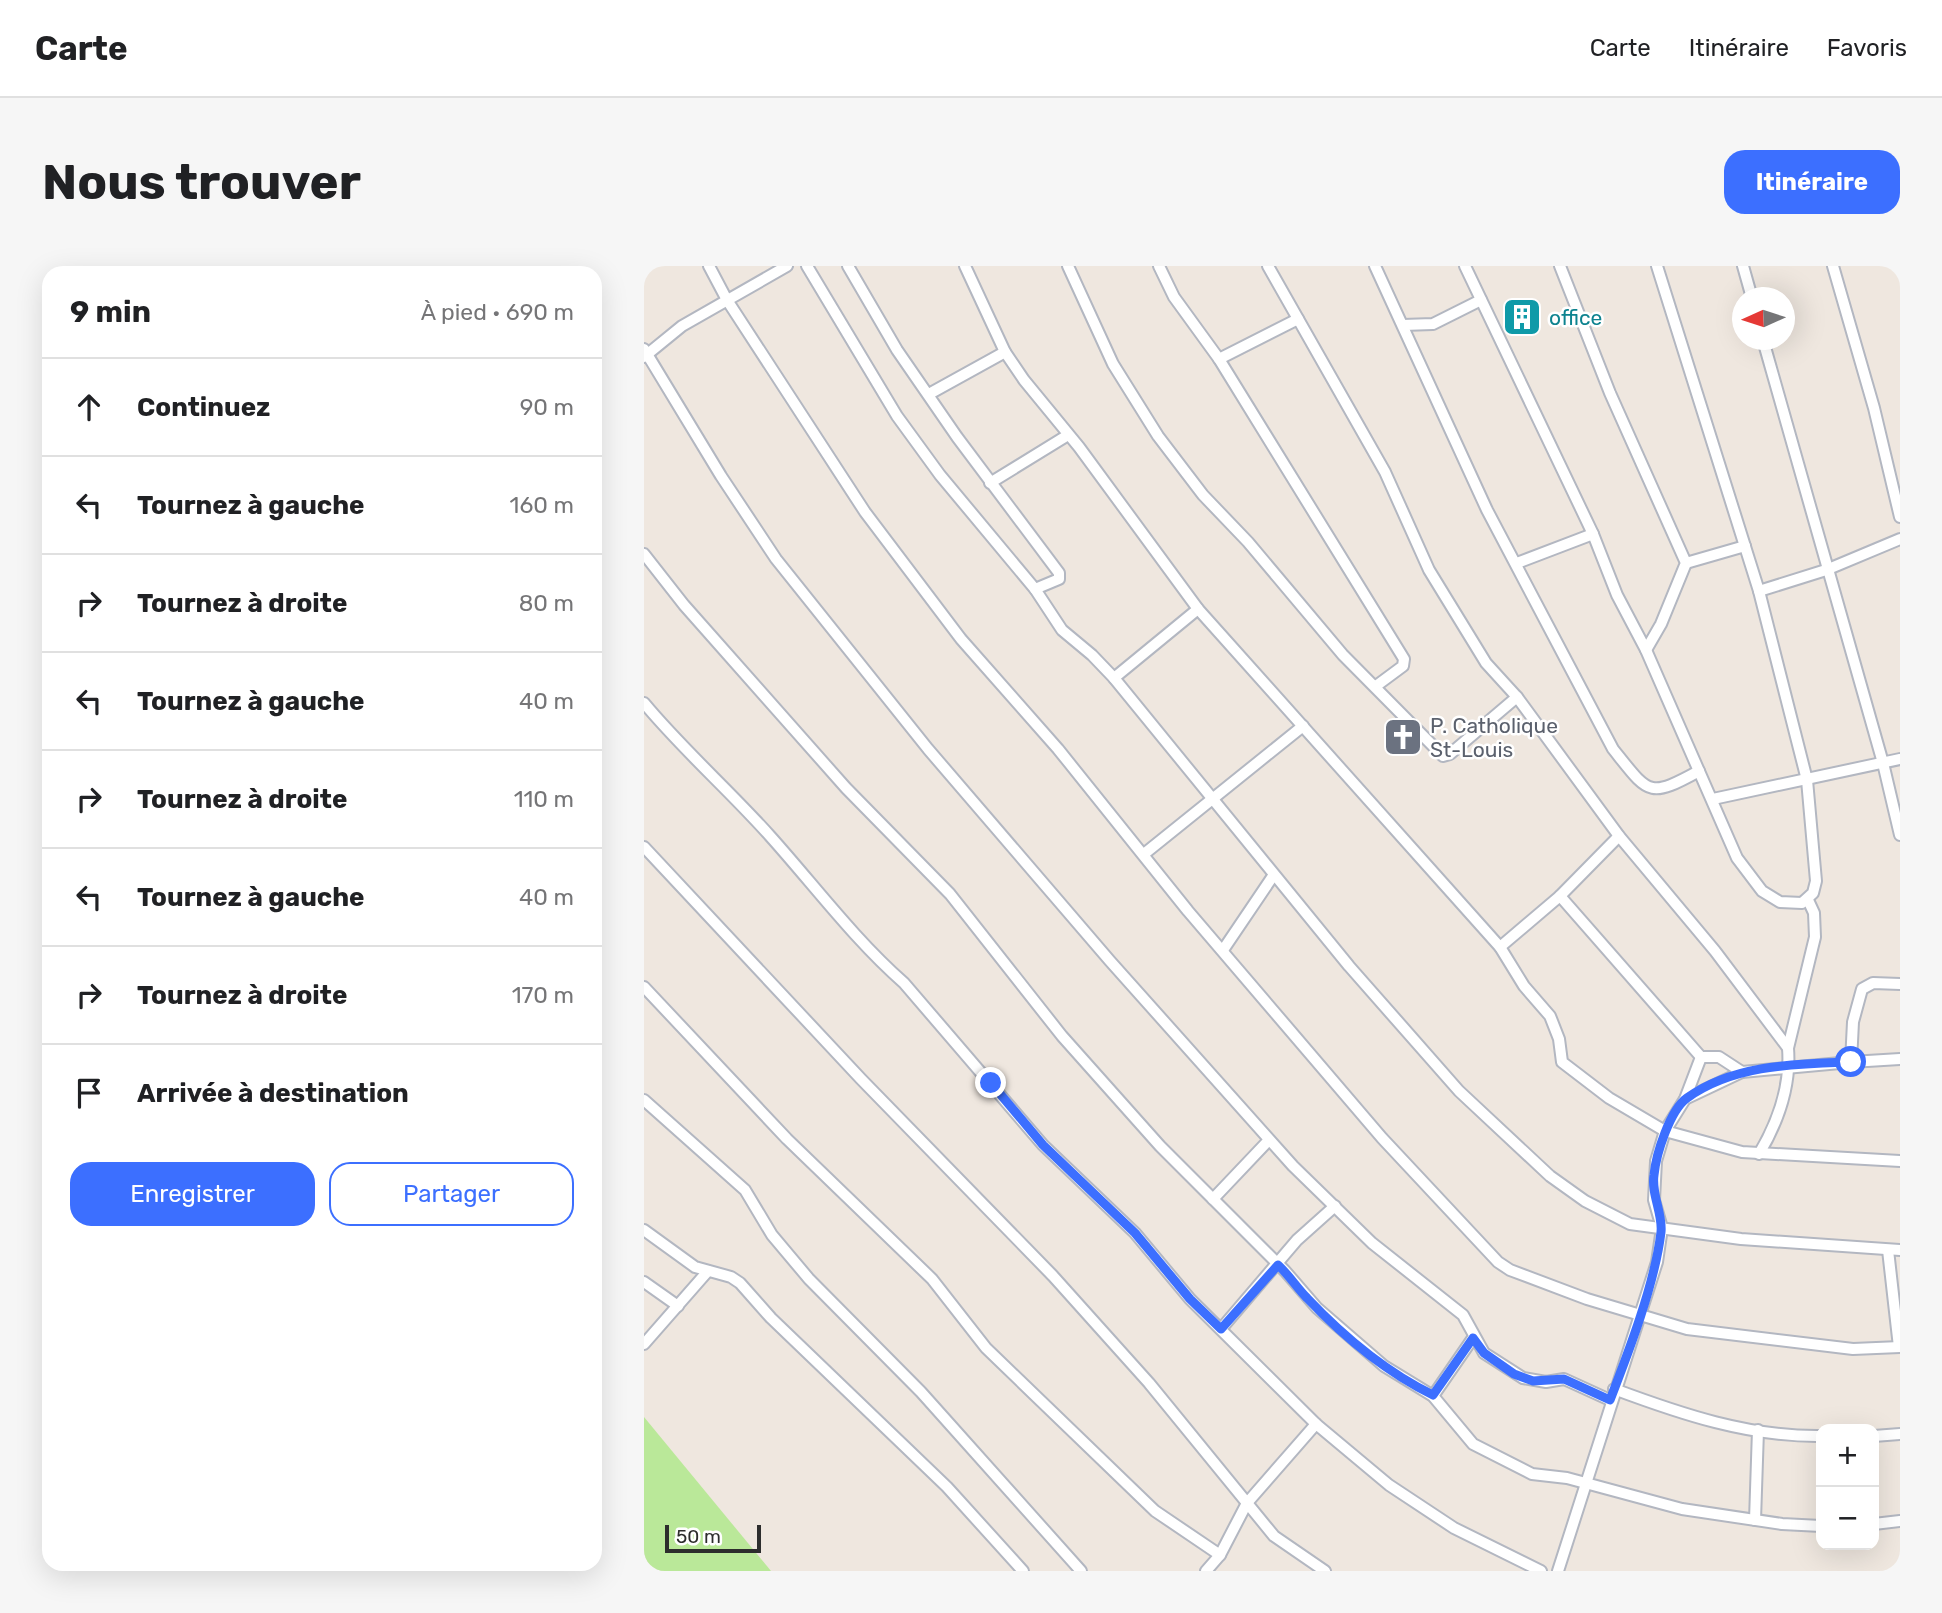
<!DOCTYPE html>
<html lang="fr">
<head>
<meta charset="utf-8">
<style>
  :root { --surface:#fff; --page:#f6f6f6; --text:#202124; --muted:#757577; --line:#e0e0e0; --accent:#3c6fff }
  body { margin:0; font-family:Rubik,sans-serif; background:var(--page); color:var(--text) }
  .controls { position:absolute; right:21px; bottom:21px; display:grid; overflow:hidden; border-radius:14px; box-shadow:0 7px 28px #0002 }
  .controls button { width:63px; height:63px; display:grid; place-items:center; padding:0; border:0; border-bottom:2px solid var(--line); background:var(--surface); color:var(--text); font:35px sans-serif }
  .compass { position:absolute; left:1088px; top:21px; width:63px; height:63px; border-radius:50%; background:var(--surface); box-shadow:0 7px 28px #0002; rotate:267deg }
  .scale { position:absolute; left:21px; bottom:18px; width:96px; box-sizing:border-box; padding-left:7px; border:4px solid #2d2d2d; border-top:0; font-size:19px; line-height:24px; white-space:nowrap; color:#2d2d2d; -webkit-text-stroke:5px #fff; paint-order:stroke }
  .stop { position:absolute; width:21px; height:21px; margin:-16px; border:5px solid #3c6fff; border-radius:50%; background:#fff }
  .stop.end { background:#3c6fff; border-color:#fff; box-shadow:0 2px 7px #0008 }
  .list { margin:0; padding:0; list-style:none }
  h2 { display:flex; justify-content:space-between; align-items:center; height:91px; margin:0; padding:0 28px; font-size:30px }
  h2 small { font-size:23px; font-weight:400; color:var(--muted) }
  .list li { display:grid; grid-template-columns:46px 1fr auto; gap:21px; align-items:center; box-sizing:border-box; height:98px; padding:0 28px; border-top:2px solid var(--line) }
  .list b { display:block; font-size:26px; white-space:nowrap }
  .list em { font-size:23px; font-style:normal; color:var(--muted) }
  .actions { display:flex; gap:14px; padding:21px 28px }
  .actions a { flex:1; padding:16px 0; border:2px solid var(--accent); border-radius:21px; text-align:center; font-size:24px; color:var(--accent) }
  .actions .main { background:var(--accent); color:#fff }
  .icon { flex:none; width:38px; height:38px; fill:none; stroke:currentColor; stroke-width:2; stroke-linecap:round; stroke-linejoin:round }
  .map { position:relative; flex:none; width:1256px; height:1305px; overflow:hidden; border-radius:21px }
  header { display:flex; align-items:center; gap:42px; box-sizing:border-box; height:98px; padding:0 35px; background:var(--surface); border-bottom:2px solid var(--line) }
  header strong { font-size:33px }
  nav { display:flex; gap:38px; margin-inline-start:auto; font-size:24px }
  .intro { display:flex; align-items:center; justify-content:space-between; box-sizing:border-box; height:168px; padding:0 42px }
  h1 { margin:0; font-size:49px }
  .button { padding:18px 32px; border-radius:21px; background:var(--accent); color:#fff; font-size:24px; font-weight:700 }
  main { display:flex; gap:42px; padding:0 42px }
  aside { flex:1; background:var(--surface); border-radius:21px; box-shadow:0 7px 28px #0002 }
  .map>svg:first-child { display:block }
</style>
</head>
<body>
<header>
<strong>Carte</strong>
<nav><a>Carte</a><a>Itinéraire</a><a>Favoris</a></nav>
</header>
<div class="intro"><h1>Nous trouver</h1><a class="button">Itinéraire</a></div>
<main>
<aside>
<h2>9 min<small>À pied · 690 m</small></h2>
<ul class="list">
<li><svg class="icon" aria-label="ahead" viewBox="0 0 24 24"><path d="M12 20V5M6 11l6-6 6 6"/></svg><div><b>Continuez</b></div><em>90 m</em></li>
<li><svg class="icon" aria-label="left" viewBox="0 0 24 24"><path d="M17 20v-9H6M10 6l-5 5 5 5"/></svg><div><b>Tournez à gauche</b></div><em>160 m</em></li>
<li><svg class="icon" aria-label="right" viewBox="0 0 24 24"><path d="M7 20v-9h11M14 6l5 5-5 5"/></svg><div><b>Tournez à droite</b></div><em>80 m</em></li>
<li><svg class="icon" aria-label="left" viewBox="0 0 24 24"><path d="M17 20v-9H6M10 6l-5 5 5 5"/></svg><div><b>Tournez à gauche</b></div><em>40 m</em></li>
<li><svg class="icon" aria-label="right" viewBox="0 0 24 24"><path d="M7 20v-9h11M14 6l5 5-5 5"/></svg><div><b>Tournez à droite</b></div><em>110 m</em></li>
<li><svg class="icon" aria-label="left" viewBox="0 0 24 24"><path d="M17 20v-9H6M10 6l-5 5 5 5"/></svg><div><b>Tournez à gauche</b></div><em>40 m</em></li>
<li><svg class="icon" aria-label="right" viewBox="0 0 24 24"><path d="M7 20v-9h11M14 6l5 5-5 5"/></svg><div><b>Tournez à droite</b></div><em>170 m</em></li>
<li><svg class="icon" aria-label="arrive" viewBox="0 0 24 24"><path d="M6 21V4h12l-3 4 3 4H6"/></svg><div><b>Arrivée à destination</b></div></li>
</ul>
<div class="actions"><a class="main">Enregistrer</a><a>Partager</a></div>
</aside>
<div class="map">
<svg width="1256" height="1305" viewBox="0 0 1256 1305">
  <rect width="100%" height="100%" fill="#efe7df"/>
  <polygon fill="#bae899" points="0,1151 127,1305 0,1305"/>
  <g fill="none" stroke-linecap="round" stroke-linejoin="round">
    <defs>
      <g id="minor">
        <polyline points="65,0 83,34 221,246 317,373 414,483 544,645 738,872 854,996 866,1004 943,1033 1043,1063 1209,1083 1256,1081"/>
        <polyline points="163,0 253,150 296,209 391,323 418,364 448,389 470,412 705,700 815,825 906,910 941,935 986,958 1097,973 1256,984"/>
        <polyline points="204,0 253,84 313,171 415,307 415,313 391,323"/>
        <polyline points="321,0 361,86 380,114 435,181 554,343 856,681 880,720 906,750 915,773 918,796 965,832 1021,865 1098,886 1256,895"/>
        <path d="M 424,0 L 469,98 L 514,170 L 559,229 L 604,276 L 699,389 L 799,490 L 806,488 L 873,431 L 975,570 L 1071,685 L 1144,782 C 1147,820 1134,856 1115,888"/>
        <polyline points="515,0 530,31 575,93 760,393 759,400 732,420"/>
        <polyline points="624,0 741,206 785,304 842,397 873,431"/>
        <path d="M 731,0 L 843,244 L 969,483 C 1005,528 1004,533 1055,505"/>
        <polyline points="821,0 949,268 973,329 1002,384 1093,592 1118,625 1136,636 1158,637 1169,627 1172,615 1163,514 1115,325 1013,0"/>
        <polyline points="916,0 966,127 1042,297 1017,358 1002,384"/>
        <polyline points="1099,0 1108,32"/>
        <polyline points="1189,0 1230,142 1256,251"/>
        <polyline points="759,59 789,58 837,34"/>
        <polyline points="1119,74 1239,497 1256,569"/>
        <polyline points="0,83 77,210 132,293 284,483 466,695 649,900 728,977 819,1049 840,1087 879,1112 902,1116 920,1113 966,1134"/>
        <polyline points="0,91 38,60 143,0"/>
        <polyline points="575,93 654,53"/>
        <polyline points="285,128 361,86"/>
        <polyline points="346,217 424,169"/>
        <polyline points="0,288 40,339 202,522 306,628 418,770 516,880 641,1005 673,1042 740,1100 789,1130 829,1178 888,1208 923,1212 1038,1243 1138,1258 1177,1260"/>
        <polyline points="873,297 949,268"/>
        <polyline points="1042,297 1101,280"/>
        <polyline points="1115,325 1182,304 1256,273"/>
        <polyline points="470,412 554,343"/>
        <path d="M 0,437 C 39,484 85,524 126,570 C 170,619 210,673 260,717 L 399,879 L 491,967 L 546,1033 L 672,1158 L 745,1219 L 810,1262 L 897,1305"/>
        <polyline points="1069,533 1256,493"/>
        <polyline points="975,570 916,630 1057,791 1075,791 1098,806"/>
        <polyline points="0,581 217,813 409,1010 505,1117 630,1270 681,1305"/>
        <polyline points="500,588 659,460"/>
        <polyline points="856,681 916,630"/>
        <polyline points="579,684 629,610"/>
        <polyline points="0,721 143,873 288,1013 342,1082 511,1245 576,1289"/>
        <polyline points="1144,782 1171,671 1170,647 1164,634"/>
        <polyline points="1207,796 1256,793"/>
        <polyline points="1041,833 1098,806 1207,796 1209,756 1218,723 1229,717 1256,718"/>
        <polyline points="0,834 101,924 128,969 165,1013 277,1126 437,1305"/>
        <polyline points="569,933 625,874"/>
        <polyline points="0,964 51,1001 87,1011 96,1017 127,1052 303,1221 379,1305"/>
        <polyline points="1244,984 1255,1081"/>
        <polyline points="0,1016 34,1040"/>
        <polyline points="577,1063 653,974 691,940"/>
        <polyline points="0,1078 64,1005"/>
        <path d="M 970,1123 C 1037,1148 1105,1171 1177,1170"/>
        <polyline points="789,1130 829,1072"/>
        <polyline points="1230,1170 1256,1168"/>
        <polyline points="1111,1254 1114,1164"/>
        <polyline points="1230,1258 1256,1255"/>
        <polyline points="562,1305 576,1289 603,1237 672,1158"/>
        <polyline points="914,1305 1013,996 1018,962 1010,934 1012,895 1021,865 1041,833 1057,791"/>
      </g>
    </defs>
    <use href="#minor" stroke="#b3b7c1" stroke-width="14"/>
    <use href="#minor" stroke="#fff" stroke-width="10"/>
  </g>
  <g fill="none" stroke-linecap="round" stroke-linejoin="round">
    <path stroke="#3c6fff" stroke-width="9" d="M 347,817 L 399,879 L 491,967 L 546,1033 L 577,1063 L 634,999 C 645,1009 653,1022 663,1032 C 699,1070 742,1106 789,1129 L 829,1072 L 840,1087 L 870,1108 L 889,1115 L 920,1113 L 966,1134 C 985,1085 1011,1017 1017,966 C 1019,948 1007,928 1010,909 C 1012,888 1026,844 1043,832 C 1090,798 1152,798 1207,796"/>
  </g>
  <defs>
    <symbol id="building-square" viewBox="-11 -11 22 22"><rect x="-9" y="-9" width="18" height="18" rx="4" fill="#0f9aa8" stroke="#fff"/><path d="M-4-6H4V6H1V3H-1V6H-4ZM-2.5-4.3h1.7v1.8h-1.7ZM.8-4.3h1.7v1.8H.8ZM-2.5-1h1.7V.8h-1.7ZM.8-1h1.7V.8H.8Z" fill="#fff"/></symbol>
    <symbol id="church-square" viewBox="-11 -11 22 22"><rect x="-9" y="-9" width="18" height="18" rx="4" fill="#6b7280" stroke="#fff"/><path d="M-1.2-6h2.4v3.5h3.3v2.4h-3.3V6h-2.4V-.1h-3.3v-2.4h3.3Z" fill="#fff"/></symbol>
  </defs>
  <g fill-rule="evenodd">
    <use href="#building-square" x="856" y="29" width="44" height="44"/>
    <use href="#church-square" x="737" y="449" width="44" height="44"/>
  </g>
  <g text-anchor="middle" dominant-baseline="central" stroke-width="5" stroke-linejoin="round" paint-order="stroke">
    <g font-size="21" fill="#0d838f" stroke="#fff" text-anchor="start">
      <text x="905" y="51">office</text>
    </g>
    <g font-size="21" fill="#5b616d" stroke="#fff" text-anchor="start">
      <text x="786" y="459">P. Catholique<tspan x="786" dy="24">St-Louis</tspan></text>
    </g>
  </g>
</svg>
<div class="controls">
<button>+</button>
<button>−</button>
</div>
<svg class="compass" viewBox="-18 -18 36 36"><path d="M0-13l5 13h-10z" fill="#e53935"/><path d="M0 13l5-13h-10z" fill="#757577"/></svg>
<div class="scale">50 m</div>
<div class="stop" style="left:1207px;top:796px"></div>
<div class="stop end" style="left:347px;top:817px"></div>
</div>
</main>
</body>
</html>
